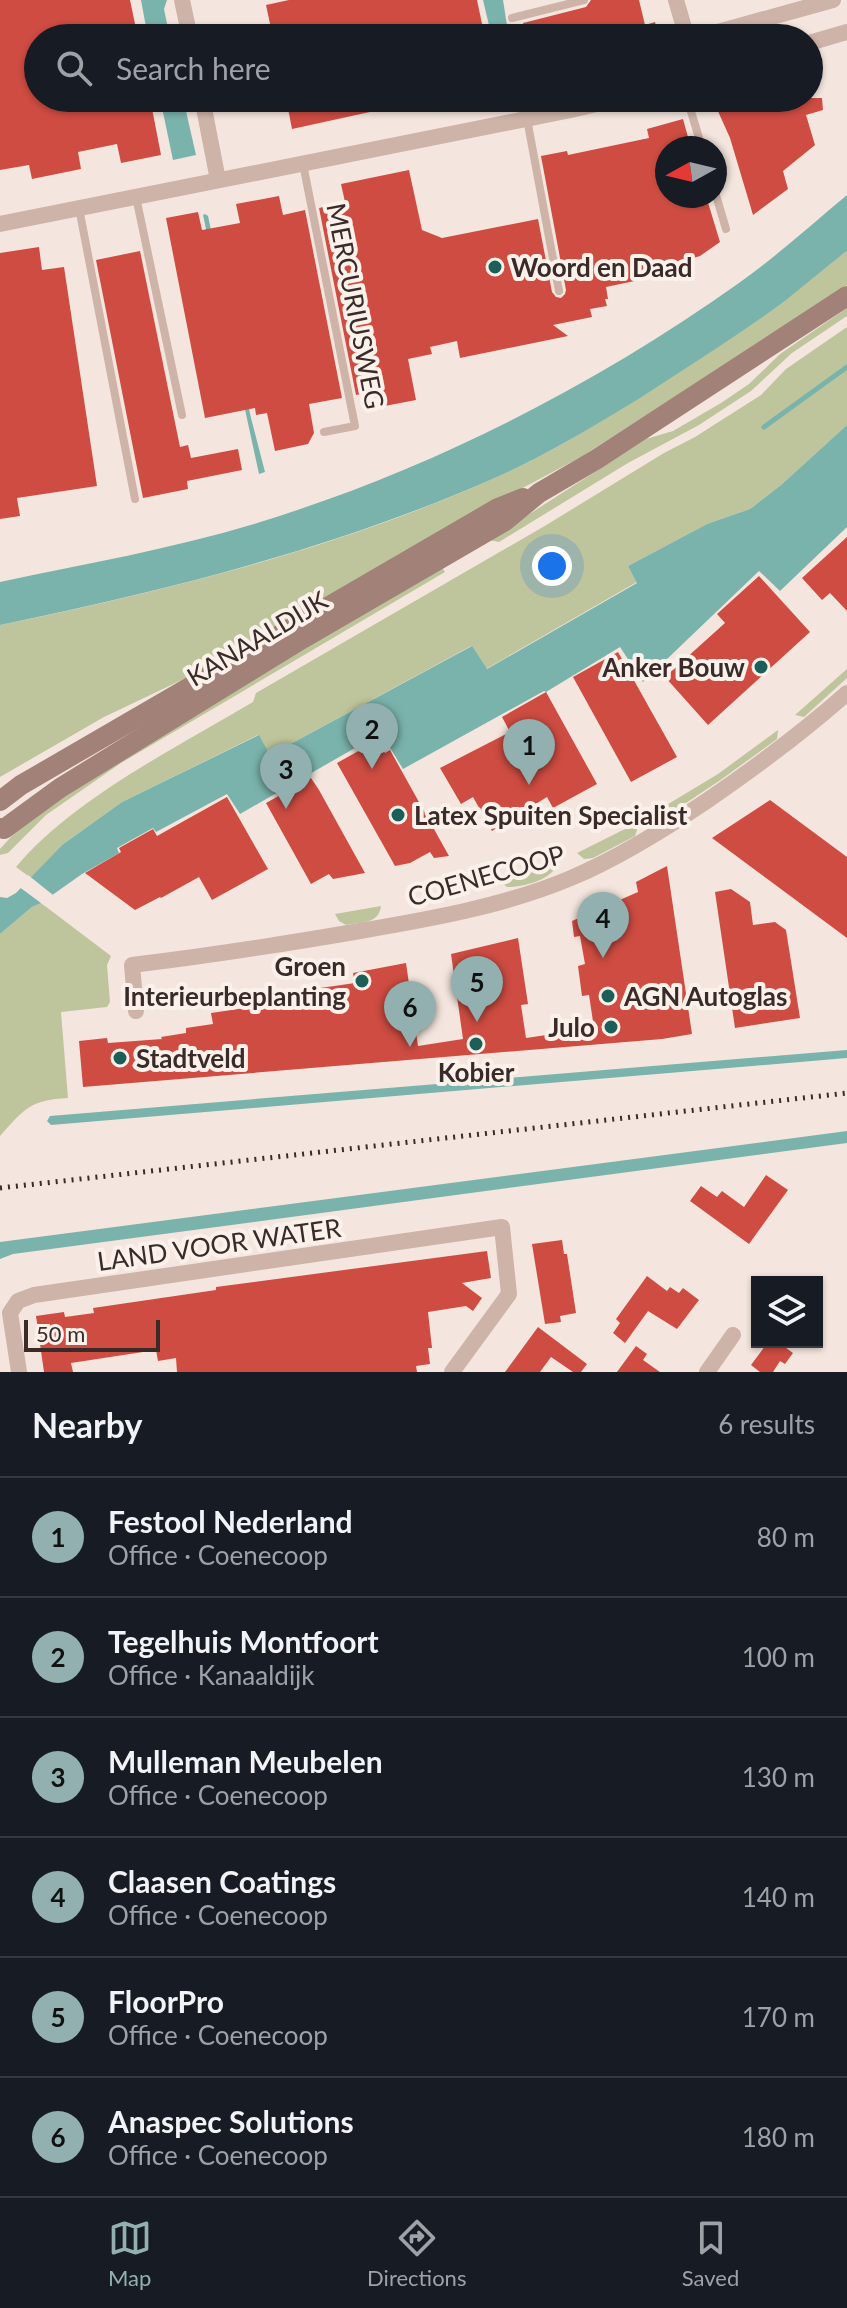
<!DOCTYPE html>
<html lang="en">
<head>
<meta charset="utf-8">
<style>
  :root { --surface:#171b24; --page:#242831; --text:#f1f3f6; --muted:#9ea1a6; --line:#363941; --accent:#91b0af }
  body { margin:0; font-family:Lato,sans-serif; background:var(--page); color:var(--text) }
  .controls { position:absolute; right:24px; bottom:24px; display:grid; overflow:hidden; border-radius:0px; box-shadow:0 2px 6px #0004 }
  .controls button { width:72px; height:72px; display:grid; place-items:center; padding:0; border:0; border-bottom:2px solid var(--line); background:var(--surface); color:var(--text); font:40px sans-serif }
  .compass { position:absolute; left:655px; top:136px; width:72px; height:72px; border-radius:50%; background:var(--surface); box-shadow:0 2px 6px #0004; rotate:262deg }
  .scale { position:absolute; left:24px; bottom:20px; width:136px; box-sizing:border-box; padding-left:8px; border:4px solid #3a2b29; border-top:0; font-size:22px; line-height:28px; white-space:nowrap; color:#3a2b29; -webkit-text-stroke:6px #fbf1eb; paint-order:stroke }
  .you { position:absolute; left:552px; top:566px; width:28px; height:28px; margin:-20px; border:6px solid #fff; border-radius:50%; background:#1a73e8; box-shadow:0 0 0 12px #1a73e833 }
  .badge { display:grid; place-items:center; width:52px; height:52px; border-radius:50%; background:var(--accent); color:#111; font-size:26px; font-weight:700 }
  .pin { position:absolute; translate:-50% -66px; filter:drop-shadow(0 2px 4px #0008) }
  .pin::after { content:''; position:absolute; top:42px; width:28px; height:24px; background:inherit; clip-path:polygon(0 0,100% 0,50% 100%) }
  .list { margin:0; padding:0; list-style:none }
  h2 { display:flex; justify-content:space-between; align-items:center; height:104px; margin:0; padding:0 32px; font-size:34px }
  h2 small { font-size:26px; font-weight:400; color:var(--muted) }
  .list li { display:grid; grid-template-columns:52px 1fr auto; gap:24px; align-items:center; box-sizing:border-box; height:120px; padding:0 32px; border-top:2px solid var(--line) }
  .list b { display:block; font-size:30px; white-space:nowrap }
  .list p { margin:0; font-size:26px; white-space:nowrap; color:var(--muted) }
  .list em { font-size:26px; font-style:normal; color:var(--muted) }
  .icon { flex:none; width:44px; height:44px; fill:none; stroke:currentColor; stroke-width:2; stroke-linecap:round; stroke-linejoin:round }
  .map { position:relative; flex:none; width:847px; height:1372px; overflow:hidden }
  .search { position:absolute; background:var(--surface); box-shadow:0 2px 6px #0004; left:24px; right:24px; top:24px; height:88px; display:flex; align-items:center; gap:20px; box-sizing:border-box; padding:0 28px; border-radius:44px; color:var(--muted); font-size:30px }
  .sheet { height:824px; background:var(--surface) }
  nav { display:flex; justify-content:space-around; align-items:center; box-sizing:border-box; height:112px; border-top:2px solid var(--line); background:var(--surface); font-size:22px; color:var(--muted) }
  nav a { display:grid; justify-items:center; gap:4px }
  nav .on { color:var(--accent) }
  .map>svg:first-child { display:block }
</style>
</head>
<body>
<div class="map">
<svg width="847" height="1372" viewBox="0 0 847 1372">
  <rect width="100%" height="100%" fill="#f4e6de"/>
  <g fill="#bec59c">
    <path d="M 847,251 L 847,285 L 799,318 L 581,457 L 502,499 L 230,657 L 104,717 L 0,777 L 0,625 C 170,590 339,548 497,477 C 549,454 598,424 645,394 C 715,350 782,302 847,251 Z"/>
    <polygon points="847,308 847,316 792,353 751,391 699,425 628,463 499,542 489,540 646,439 673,431 721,403 749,384 780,354"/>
    <path d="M 847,327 L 847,425 L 781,485 L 750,509 L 707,524 L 628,566 L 637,582 L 486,669 L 471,646 L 270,755 L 258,735 L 122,802 L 62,845 L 31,878 L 16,867 C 74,798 176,748 253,702 L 256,693 L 543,527 L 664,453 L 695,437 L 761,395 L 786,369 Z"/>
    <polygon points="441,566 445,572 121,763 46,815 8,853 0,855 0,849 18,829 64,793"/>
    <polygon points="847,669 847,678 804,717 795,715"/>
    <polygon points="778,730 777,739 722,779 665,817 658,816 655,812 718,774"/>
    <polygon points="635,824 637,830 635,836 593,858 584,859 577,853"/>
    <path d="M 553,863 L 553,871 C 543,882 521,887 507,887 L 498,879 Z"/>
    <path d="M 41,903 L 111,956 L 107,965 L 110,1002 L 107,1007 L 61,1012 L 68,1098 C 30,1100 24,1109 0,1136 L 0,934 L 32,907 Z"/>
    <path d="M 381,906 C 379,924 361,922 346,925 L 339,921 L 335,914 Z"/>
  </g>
  <g fill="#7ab3ac">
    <polygon points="141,0 167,0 164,9 170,38 148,38"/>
    <polygon points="483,0 503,0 509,38 492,38"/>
    <polygon points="160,98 183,98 196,155 173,160"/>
    <path d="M 847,195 L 847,251 C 826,267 806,284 786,300 C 739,335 689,366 640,398 C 594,426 547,455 497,477 C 339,547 170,590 0,625 L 0,582 C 85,564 171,549 254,524 C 427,471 591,388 739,283 C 777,256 812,224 847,195 Z"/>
    <polygon points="205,214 208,216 251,418 265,472 259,474 203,215"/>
    <polygon points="847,425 847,527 780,591 759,571 643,682 620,647 546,692 544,691 403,769 381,733 240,814 227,794 156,832 153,828 117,848 119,853 82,874 41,903 32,907 0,934 0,897 7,898 16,893 62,845 122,802 259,735 270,755 472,646 487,669 637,583 628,566 707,524 750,509 781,485"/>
    <polygon points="847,1050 847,1058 51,1125 47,1121 50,1116"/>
    <polygon points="847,1131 847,1143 13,1254 0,1259 0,1242"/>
  </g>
  <polygon fill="#f4e6de" points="28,875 53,895 56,897 45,906 18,886"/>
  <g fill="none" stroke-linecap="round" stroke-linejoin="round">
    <polyline stroke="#7ab3ac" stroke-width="5" points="764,427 847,367"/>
  </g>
  <g fill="#ce4c42">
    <polygon points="0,0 130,0 138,38 38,38 38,98 150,98 161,155 121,163 117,144 78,152 81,169 32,179 29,165 0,170"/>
    <polygon points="289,0 477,0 485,38 273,38 266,5"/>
    <polygon points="591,0 639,0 645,25 655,22 659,38 537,38 537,32 526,35 523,23 586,7"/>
    <polygon points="286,98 401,98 402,105 292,129"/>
    <polygon points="731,98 822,98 823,110 806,115 815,145 783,171 788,189 753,215 730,138 717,109 722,106 721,101"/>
    <polygon points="683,119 691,148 667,148 667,196 706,196 720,242 700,256 671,265 673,273 606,287 608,299 605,299 607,306 590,309 592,317 553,325 568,336 460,358 457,341 430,347 432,354 408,359 416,400 369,409 366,393 356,395 319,208 345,202 341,184 409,170 422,230 442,238 538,219 552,292 556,297 561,298 565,294 566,290 541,156 567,151 568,155 649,138 647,129"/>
    <polygon points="279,196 283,215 305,210 342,398 309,404 314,433 308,444 275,451 267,413 256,415 255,408 205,418 166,218 198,212 202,230 240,223 236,204"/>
    <polygon points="39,247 42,270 64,267 97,486 17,498 20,516 0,519 0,253"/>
    <polygon points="140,251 180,447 188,445 191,458 238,449 242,470 187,481 188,489 143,498 96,260"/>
    <polygon points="847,537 847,611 830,593 822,600 802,578"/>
    <polygon points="759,576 810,632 708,725 665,677 725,623 717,614"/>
    <polygon points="618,652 677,757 631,782 573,677"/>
    <polygon points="546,692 597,784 553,808 547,797 492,831 473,797 461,804 440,768 510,732 502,717"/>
    <polygon points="378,740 385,753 390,750 449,856 434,858 430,852 410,863 395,866 337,763"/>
    <polygon points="311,778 319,790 365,873 333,879 329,874 311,884 266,803"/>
    <polygon points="227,797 268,869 212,900 199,877 161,898 160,897 135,910 85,873 121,852 119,848 153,829 157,836"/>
    <polygon points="770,800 847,857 847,938 712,838"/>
    <polygon points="667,866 692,1034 662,1039 83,1087 79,1041 107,1038 108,1043 162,1039 161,1037 186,1033 186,1028 213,1024 211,1013 252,1007 251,998 355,983 353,973 406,963 418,1046 463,1039 451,954 518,938 528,1004 521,1005 526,1038 594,1028 589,995 582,996 578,966 585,964 580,936 574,937 572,921 638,892 636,882"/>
    <polygon points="731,889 750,902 753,925 775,922 786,930 800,1018 735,1028 715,892"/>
    <polygon points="766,1175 788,1190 749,1244 690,1201 701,1186 717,1197 722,1191 744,1207"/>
    <polygon points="562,1240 564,1254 567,1254 576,1313 560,1316 561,1322 545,1324 532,1244"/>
    <polygon points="487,1251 491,1278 462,1283 482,1298 473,1311 466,1306 428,1312 432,1348 428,1348 430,1364 416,1366 417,1372 177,1372 176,1358 158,1361 156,1350 71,1363 73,1372 44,1372 36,1316 64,1312 65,1317 94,1313 93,1308 216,1290 216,1287"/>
    <polygon points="647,1276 667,1291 670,1287 679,1293 683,1288 699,1300 677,1329 648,1311 625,1343 613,1333 620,1323 616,1319"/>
    <polygon points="538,1327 587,1364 581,1372 573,1372 551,1357 540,1372 505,1372"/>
    <polygon points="768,1342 778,1342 793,1353 785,1364 780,1361 773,1372 760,1372 751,1365"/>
    <polygon points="636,1346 647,1354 643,1360 660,1372 617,1372"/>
  </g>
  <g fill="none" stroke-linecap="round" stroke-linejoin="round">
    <g stroke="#ceb3a8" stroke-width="8">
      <polyline points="512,18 584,0"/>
      <polyline points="687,98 702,148"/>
      <polyline points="527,119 559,291"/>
      <polyline points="303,164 355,426 324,432"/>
      <polyline points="715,192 726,229"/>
      <polyline points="136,197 182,415"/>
      <polyline points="79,208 135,499"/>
    </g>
    <g stroke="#ceb3a8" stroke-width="16">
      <polyline points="182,0 190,38"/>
      <polyline points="676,0 687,38"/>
      <polyline points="696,38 833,0"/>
      <polyline points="809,43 847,32"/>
      <polyline points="202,98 218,180"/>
      <polyline points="0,224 571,110 622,98"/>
      <path d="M 136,1011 L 132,965 C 208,956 284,944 360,931 C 430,919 505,906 571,878 C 619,858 665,829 708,800 C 756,767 803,732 847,693"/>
      <polyline points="19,1372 10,1313 18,1301 34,1295 502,1227 509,1294 452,1372"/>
      <polyline points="707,1372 733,1335"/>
    </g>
    <g stroke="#a28179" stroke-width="20">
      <polyline points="0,801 21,785 498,508 523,498"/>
      <polyline points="0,828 4,829 60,788 302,639 505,521 539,493 597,459 847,296"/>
    </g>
    <polyline stroke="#3a2b29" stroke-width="5" stroke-dasharray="2 6" stroke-linecap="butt" points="0,1188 847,1093"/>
  </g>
  <g fill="#1b5f58" stroke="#fbf1eb" stroke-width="3">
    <circle cx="495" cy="267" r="8"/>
    <circle cx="761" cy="667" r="8"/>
    <circle cx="398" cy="815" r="8"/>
    <circle cx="362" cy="981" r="8"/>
    <circle cx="608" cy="996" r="8"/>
    <circle cx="611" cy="1027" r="8"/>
    <circle cx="476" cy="1044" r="8"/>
    <circle cx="120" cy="1058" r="8"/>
  </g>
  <g text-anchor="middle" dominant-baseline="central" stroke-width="8" stroke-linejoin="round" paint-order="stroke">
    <g font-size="26" font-weight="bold" fill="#3a2b29" stroke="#fbf1eb" text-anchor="start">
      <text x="511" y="267">Woord en Daad</text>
      <text x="745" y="667" text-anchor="end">Anker Bouw</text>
      <text x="414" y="815">Latex Spuiten Specialist</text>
      <text x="346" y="966" text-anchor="end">Groen<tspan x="346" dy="30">Interieurbeplanting</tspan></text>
      <text x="624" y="996">AGN Autoglas</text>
      <text x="595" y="1027" text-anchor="end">Julo</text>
      <text x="136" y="1058">Stadtveld</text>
      <text x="476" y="1072" text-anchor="middle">Kobier</text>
    </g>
    <g font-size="26" fill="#3a2b29" stroke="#fbf1eb">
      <text transform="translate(356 306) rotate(79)">MERCURIUSWEG</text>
      <text transform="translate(257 638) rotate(-31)">KANAALDIJK</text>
      <text transform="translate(486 875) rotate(-16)">COENECOOP</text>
      <text transform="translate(219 1244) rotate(-8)">LAND VOOR WATER</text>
    </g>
  </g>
</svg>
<div class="controls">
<button><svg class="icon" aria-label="layers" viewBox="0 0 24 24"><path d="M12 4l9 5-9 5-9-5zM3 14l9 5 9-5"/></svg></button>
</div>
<svg class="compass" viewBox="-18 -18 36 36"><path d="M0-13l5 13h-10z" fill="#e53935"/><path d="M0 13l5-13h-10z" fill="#9ea1a6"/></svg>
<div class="scale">50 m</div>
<div class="you"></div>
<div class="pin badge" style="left:529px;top:785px">1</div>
<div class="pin badge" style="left:372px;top:769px">2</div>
<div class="pin badge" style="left:286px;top:809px">3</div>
<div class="pin badge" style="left:603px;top:958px">4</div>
<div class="pin badge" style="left:477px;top:1022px">5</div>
<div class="pin badge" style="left:410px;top:1047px">6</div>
<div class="search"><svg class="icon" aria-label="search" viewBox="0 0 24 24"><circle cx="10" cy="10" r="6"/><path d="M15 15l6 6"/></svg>Search here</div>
</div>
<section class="sheet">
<h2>Nearby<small>6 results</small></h2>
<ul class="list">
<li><span class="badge">1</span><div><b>Festool Nederland</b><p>Office · Coenecoop</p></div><em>80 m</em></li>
<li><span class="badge">2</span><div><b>Tegelhuis Montfoort</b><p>Office · Kanaaldijk</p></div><em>100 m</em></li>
<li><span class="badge">3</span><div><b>Mulleman Meubelen</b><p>Office · Coenecoop</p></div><em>130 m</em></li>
<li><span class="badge">4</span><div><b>Claasen Coatings</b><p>Office · Coenecoop</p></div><em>140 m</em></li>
<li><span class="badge">5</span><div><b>FloorPro</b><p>Office · Coenecoop</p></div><em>170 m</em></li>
<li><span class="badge">6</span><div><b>Anaspec Solutions</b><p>Office · Coenecoop</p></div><em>180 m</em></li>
</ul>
</section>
<nav>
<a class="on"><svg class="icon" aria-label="map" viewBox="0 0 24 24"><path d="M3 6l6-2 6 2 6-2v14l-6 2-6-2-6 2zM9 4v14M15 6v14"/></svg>Map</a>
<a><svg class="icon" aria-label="directions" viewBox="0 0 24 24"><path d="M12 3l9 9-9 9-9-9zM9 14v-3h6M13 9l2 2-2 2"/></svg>Directions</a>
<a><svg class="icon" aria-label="saved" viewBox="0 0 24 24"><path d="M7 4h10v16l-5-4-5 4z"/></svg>Saved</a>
</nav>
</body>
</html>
